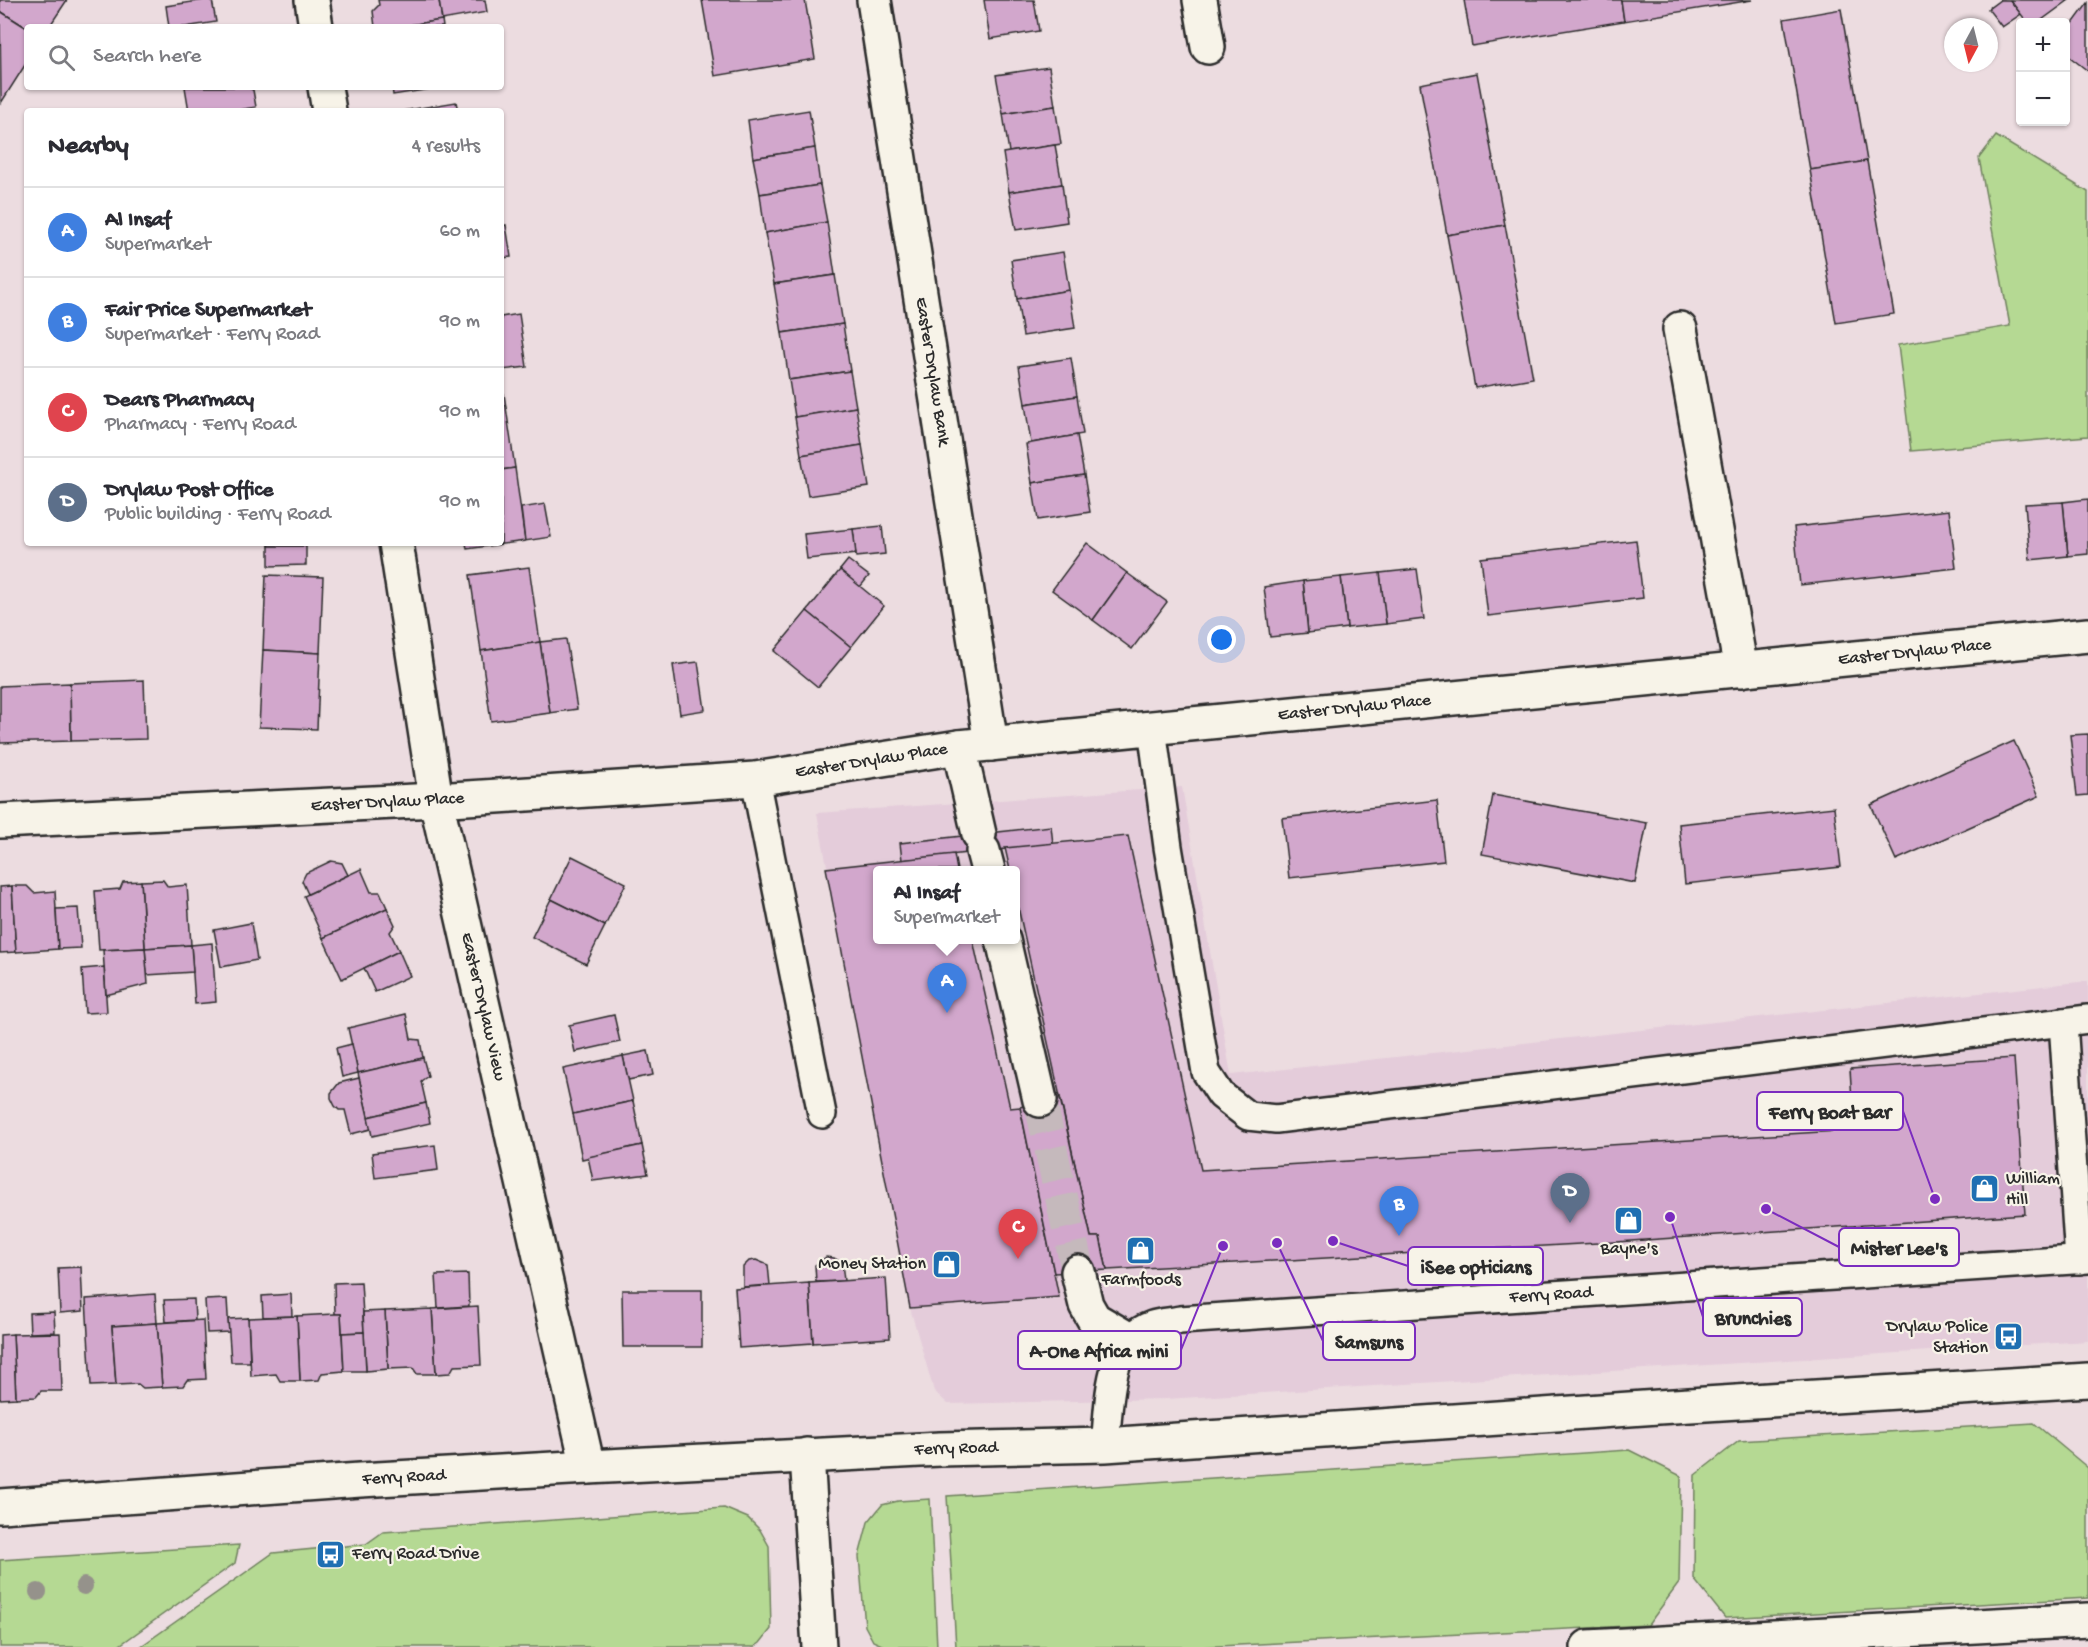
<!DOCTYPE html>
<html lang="en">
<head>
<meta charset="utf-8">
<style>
  :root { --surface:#fff; --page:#f7f7f7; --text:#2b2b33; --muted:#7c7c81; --line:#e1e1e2; --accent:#111827 }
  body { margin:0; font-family:"Gochi Hand",sans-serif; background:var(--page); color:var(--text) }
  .controls { position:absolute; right:18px; top:18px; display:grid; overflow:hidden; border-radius:6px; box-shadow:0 2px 4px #0004 }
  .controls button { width:54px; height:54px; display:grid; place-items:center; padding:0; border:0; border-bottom:2px solid var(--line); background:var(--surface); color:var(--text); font:30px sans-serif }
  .compass { position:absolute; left:1944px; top:18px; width:54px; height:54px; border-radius:50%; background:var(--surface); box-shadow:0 2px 4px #0004; rotate:187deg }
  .you { position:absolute; left:1222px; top:640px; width:21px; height:21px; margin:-15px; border:4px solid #fff; border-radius:50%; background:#1a73e8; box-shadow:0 0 0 9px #1a73e833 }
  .badge { display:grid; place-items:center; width:39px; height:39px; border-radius:50%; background:var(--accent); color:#fff; font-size:20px; font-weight:700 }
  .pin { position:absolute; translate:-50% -50px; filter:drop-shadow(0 2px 3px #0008) }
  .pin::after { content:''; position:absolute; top:32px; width:21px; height:18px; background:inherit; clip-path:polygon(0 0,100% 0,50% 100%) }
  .popup { position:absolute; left:873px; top:866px; width:147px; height:78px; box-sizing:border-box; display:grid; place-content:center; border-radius:6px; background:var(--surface); filter:drop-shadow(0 2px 4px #0005); font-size:20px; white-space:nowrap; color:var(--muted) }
  .popup b { font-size:22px; color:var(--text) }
  .popup::after { content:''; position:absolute; left:50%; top:100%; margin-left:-12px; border:12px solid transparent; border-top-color:var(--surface) }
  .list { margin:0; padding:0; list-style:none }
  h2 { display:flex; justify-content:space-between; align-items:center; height:78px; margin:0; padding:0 24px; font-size:26px }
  h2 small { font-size:20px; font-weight:400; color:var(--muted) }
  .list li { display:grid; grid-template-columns:39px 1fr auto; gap:18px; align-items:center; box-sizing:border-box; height:90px; padding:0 24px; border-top:2px solid var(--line) }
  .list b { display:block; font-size:22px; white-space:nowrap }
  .list p { margin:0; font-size:20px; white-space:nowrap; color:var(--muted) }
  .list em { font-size:20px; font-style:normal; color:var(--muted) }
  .icon { flex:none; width:33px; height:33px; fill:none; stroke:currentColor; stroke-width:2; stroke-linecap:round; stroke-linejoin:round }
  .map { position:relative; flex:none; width:2088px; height:1647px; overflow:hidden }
  .search { position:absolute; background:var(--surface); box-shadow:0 2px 4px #0004; left:24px; top:24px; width:480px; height:66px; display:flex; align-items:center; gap:15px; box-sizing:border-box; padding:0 21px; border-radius:6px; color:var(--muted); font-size:22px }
  .panel { position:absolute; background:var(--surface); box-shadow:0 2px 4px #0004; left:24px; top:108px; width:480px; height:438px; border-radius:6px }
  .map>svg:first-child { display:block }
</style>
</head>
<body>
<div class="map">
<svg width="2088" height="1647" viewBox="0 0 2088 1647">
  <rect width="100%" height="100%" fill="#ecdce0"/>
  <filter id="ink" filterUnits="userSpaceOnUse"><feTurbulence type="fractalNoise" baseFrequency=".0167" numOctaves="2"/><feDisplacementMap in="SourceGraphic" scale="12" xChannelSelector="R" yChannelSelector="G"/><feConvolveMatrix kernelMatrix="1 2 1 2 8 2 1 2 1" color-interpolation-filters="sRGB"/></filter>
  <g filter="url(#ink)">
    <path fill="#e4ccda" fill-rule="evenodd" d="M 1182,787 L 1231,1075 L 2088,981 L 2088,1341 L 1166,1399 L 948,1404 L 934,1391 L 910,1308 L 817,813 ZM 878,870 L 1016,870 L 1016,940 L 878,940 Z"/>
    <g fill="#b5d993" stroke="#70825f" stroke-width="1.5">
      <polygon points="1996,136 2088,192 2088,436 1911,451 1898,345 2010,326 1979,158"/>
      <polygon points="2034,1423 2088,1468 2088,1598 1725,1618 1694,1579 1695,1475 1739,1441"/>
      <polygon points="1629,1450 1681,1476 1679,1583 1648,1625 1198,1647 956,1647 947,1496"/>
      <polygon points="930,1499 937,1647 886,1647 873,1641 865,1626 859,1556 868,1522 882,1505 898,1501"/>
      <polygon points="724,1508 748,1518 760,1530 769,1546 771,1629 760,1643 754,1647 140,1647 273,1553 366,1544 383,1532"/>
      <polygon points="239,1545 235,1563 117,1647 0,1647 0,1560"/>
    </g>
    <g fill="#d2a7cc" stroke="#2b2b2b" stroke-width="1.5">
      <polygon points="0,0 67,0 49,27 27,28 0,11"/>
      <polygon points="205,0 212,0 216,22 185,27 169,27 166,6"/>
      <polygon points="378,0 439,0 442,20 396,27 375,27 373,11 379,5"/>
      <polygon points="439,0 485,0 487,12 442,20"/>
      <polygon points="702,0 805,0 815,59 715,76"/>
      <polygon points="984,0 1034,0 1039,31 990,39"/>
      <polygon points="1464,0 1621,0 1624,21 1472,46"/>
      <polygon points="1621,0 1752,0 1624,21"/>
      <polygon points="2000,0 2010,0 2021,14 2002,27 1988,9"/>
      <polygon points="2010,0 2069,0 2039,22 2027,22"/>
      <polygon points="2088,3 2088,71 2066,54 2066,33"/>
      <polygon points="1841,9 1867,161 1810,170 1784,19"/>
      <polygon points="0,11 27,28 27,62 1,103"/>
      <polygon points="442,20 443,27 396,27"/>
      <polygon points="1049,67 1055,106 1003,114 996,75"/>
      <polygon points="1477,73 1505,225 1447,235 1420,84"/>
      <polygon points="185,87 247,87 253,90 256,107 232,111 189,111"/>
      <polygon points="392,87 436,87 437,88 393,95"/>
      <polygon points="456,102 458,111 402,111"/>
      <polygon points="1055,106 1061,144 1009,152 1003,114"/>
      <polygon points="809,110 815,148 753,158 748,120"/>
      <polygon points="1055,145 1062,184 1009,192 1003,153"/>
      <polygon points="815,148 820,185 760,194 753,158"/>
      <polygon points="1867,161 1894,314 1836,323 1810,170"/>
      <polygon points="1062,184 1067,222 1016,230 1009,192"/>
      <polygon points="820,185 827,222 765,233 760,194"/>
      <polygon points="827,222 835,275 774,284 765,233"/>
      <polygon points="506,225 511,257 501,258 501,226"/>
      <polygon points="1505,225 1533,378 1475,388 1447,235"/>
      <polygon points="1063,252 1069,290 1017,299 1011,260"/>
      <polygon points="835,275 843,324 782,333 774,284"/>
      <polygon points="1069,290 1075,328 1023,336 1017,299"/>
      <polygon points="519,314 527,367 501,370 501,317"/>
      <polygon points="843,324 850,371 789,380 782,333"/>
      <polygon points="1071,358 1077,396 1025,404 1019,366"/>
      <polygon points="850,371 856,407 795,417 789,380"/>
      <polygon points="501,394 504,394 515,468 501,470"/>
      <polygon points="1077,396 1083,434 1031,443 1025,404"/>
      <polygon points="856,407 862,445 801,455 795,417"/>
      <polygon points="1077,435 1084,475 1032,483 1026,444"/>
      <polygon points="862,445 869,487 808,496 801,455"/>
      <polygon points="515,468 525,541 467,549 466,543 501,543 501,470"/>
      <polygon points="1084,475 1090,512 1038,520 1032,483"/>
      <polygon points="2088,499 2088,554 2068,556 2063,502"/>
      <polygon points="2063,502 2068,556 2030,560 2025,504"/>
      <polygon points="545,504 551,537 525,541 521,508"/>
      <polygon points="1949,510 1956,568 1800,585 1794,527"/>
      <polygon points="882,526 885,554 856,557 853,529"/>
      <polygon points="853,529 856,554 807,559 804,534"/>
      <polygon points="1636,540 1643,598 1488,616 1481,558"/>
      <rect x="269" y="543" width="37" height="3"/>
      <polygon points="1087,543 1127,573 1093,620 1052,590"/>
      <polygon points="269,546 306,546 306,565 269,566"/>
      <polygon points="848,560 869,576 860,587 840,570"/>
      <polygon points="529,567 540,642 481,651 470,575"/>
      <polygon points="1417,569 1424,619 1386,624 1380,573"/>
      <polygon points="840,570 884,606 851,647 807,611"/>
      <polygon points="1127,573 1167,602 1132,649 1093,620"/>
      <polygon points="1380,573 1386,624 1347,628 1341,577"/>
      <polygon points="266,575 323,577 320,653 263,650"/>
      <polygon points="1341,577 1347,628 1308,633 1303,581"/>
      <polygon points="1303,581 1308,633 1270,637 1264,587"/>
      <polygon points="807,611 851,647 818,687 774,651"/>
      <polygon points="566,639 577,709 550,713 540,642"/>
      <polygon points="540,642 550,713 491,721 481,651"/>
      <polygon points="263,650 320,653 317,729 259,727"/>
      <polygon points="698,662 705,710 680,714 673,665"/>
      <polygon points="144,680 146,739 71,741 70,683"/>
      <polygon points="70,683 71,741 0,743 0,686"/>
      <polygon points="2088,734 2088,795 2077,796 2070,735"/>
      <polygon points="2014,741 2039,796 1896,860 1871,805"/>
      <polygon points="1493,795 1647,823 1635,883 1482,854"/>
      <polygon points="1437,800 1444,861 1289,878 1282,818"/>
      <polygon points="1834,807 1841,867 1685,884 1679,824"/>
      <polygon points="1051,826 1053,844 902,860 900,843"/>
      <polygon points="1128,836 1201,1170 1854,1130 1850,1069 2014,1058 2025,1214 1616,1242 1107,1270 1100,1237 1091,1237 1016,898 1016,870 1010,870 1005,848"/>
      <polygon points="954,854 957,870 878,870 878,940 973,940 1010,1108 1020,1107 1059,1297 910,1308 826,868"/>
      <polygon points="572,856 626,883 605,926 551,899"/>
      <polygon points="331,861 342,863 348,875 308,894 302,881 306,873"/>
      <polygon points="361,869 371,892 380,892 387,908 323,938 304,896"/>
      <polygon points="163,880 168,887 187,885 191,945 145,948 141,881"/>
      <polygon points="141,881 145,948 99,950 95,891 120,889 123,882"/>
      <polygon points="12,886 16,952 0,953 0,887"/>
      <polygon points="12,886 27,886 34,893 55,891 58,949 16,952"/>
      <polygon points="551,899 605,926 586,964 532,937"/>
      <polygon points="78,908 81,948 58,949 56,909"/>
      <polygon points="387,908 395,925 390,932 399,951 342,979 323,938"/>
      <polygon points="251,923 257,960 221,967 214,930"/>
      <polygon points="212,943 216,1002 195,1004 191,945"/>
      <polygon points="191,945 193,972 147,975 145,948"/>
      <polygon points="145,948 148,984 106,995 103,950"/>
      <polygon points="399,951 410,976 375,992 364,968"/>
      <polygon points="104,967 107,1012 85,1013 82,969"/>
      <polygon points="406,1014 411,1039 420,1040 423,1058 358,1073 348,1028"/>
      <polygon points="614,1015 620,1042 575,1052 569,1025"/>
      <polygon points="352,1044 358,1073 342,1077 336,1048"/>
      <polygon points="648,1051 653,1075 628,1080 623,1056"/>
      <polygon points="623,1056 633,1101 573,1114 563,1069"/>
      <polygon points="423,1058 428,1076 421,1081 426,1103 368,1117 358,1073"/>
      <polygon points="359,1078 371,1129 351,1134 345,1110 339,1110 335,1106 331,1098 331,1093 339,1083"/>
      <polygon points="1059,1094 1091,1237 1100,1237 1107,1270 1054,1273 1020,1107"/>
      <polygon points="633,1101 642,1145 582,1159 573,1114"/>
      <polygon points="426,1103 430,1123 372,1136 368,1117"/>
      <polygon points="435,1145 438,1170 375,1178 372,1153"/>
      <polygon points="642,1145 648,1174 593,1181 588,1157"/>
      <polygon points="826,1257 834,1258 842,1263 844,1281 816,1282 815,1265"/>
      <polygon points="756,1260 768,1265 770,1285 743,1287 743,1267 749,1261"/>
      <polygon points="81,1267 83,1311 60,1313 58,1268"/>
      <polygon points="468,1274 469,1306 438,1308 436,1275"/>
      <polygon points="886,1278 890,1338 813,1343 809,1283"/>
      <polygon points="361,1282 364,1332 342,1333 341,1314 335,1314 334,1283"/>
      <polygon points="809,1283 813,1343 739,1348 735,1288"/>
      <polygon points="622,1290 702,1290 702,1347 623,1347"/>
      <polygon points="155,1294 157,1323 112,1326 116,1385 91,1386 86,1299"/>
      <polygon points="291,1294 292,1316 263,1317 262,1296"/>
      <polygon points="194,1299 195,1320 166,1322 164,1300"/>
      <polygon points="227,1299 229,1332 207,1333 205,1300"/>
      <polygon points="478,1306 481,1365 454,1366 450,1373 436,1374 432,1309"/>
      <polygon points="432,1309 436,1374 417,1374 413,1368 388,1369 385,1311"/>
      <polygon points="385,1311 388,1369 366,1371 363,1312"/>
      <polygon points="54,1312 55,1332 30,1333 29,1313"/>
      <polygon points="335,1314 341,1314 344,1371 322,1373 319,1380 300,1381 297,1316"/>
      <polygon points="297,1316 300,1381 280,1381 276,1374 251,1376 248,1318"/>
      <polygon points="248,1318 250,1362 231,1362 228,1319"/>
      <polygon points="203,1320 206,1379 187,1380 183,1386 162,1387 157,1323"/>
      <polygon points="157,1323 162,1387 143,1388 138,1384 116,1385 112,1326"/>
      <polygon points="364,1332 366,1371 344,1371 342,1333"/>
      <polygon points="60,1333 62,1391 41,1391 36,1397 16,1398 13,1334"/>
      <polygon points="13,1334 16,1398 0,1399 0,1335"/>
    </g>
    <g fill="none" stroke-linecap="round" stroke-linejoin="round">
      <polyline stroke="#c5b9bc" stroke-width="33" stroke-dasharray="33 16" stroke-linecap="butt" points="1040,1100 1078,1272"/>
      <defs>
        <g id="lane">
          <polyline points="1152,728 1168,847 1206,1072 1221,1095 1248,1116 1276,1119 2088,1019"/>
          <polyline points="755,779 822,1114"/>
          <polyline points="2063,1022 2079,1260"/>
          <path id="s1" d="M 1105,1445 C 1110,1404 1106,1341 1152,1325 C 1161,1322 1171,1322 1180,1320 L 2088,1259"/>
        </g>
        <g id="street">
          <polyline points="312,0 316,27"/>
          <path id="s2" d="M 874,0 L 991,744"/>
          <polyline points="1200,0 1208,47"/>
          <polyline points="325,87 329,111"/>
          <polyline points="1680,329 1741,670"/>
          <path id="s3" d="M 396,543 L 436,800 L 588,1467"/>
          <polyline points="959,747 979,834"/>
          <path id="s4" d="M 0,821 L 436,800 L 755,779 L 959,747 L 2088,635"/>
          <polyline points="983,851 988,870"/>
          <polyline points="1003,940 1040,1100"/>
          <polyline points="1078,1272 1086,1305 1094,1319 1128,1339"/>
          <polyline points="807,1455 819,1647"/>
          <polyline points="1588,1647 2088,1620"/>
        </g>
        <g id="secondary">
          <path id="s5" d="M 0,1506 L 360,1480 L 588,1467 L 940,1449 L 1105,1445 L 1658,1407 L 2088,1380"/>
        </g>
      </defs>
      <use href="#lane" stroke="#2b2b2b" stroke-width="32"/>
      <use href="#street" stroke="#2b2b2b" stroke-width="38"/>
      <use href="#secondary" stroke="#2b2b2b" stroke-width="38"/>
      <use href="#lane" stroke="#f7f3e8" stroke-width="27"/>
      <use href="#street" stroke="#f7f3e8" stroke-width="33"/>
      <use href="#secondary" stroke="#f7f3e8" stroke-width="33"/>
    </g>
    <g fill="#95928b">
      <circle cx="84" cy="1586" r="9"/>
      <circle cx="38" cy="1592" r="9"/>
    </g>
  </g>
  <defs>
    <symbol id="shop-square" viewBox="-11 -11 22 22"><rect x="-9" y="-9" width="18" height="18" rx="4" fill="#1f6fb2" stroke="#f7f3e8"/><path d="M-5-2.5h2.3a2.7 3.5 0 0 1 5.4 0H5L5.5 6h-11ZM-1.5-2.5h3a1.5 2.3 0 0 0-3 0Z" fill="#fff"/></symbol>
    <symbol id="bus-square" viewBox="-11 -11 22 22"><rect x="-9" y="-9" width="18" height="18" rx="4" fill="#1f6fb2" stroke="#f7f3e8"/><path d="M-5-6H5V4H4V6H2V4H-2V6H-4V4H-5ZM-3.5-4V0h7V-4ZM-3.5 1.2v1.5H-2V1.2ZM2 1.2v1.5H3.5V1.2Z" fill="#fff"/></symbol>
  </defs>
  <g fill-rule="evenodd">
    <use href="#shop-square" x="1968" y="1172" width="33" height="33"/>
    <use href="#shop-square" x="1612" y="1204" width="33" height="33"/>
    <use href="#shop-square" x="1124" y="1234" width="33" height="33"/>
    <use href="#shop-square" x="930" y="1248" width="33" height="33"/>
    <use href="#bus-square" x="1992" y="1320" width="33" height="33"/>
    <use href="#bus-square" x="314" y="1538" width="33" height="33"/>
  </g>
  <g text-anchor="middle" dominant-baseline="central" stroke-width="4.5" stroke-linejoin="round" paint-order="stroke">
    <g font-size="18" fill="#2b2b2b" stroke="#f7f3e8">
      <text stroke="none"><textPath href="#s2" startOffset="376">Easter Drylaw Bank</textPath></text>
      <text stroke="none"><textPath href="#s4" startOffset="1923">Easter Drylaw Place</textPath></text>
      <text stroke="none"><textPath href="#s4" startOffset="1360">Easter Drylaw Place</textPath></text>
      <text stroke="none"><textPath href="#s4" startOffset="874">Easter Drylaw Place</textPath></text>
      <text stroke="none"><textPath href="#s4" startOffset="388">Easter Drylaw Place</textPath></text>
      <text stroke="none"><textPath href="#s3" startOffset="472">Easter Drylaw View</textPath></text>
      <text stroke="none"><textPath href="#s1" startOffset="537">Ferry Road</textPath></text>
      <text stroke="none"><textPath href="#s5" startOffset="958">Ferry Road</textPath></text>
      <text stroke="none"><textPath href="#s5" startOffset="405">Ferry Road</textPath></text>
    </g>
    <g font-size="18" fill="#2b2b2b" stroke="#f7f3e8" text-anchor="start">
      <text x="2006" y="1179">William<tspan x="2006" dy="21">Hill</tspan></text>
      <text x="1629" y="1249" text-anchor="middle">Bayne's</text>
      <text x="926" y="1264" text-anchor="end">Money Station</text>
      <text x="1141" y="1280" text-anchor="middle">Farmfoods</text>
      <text x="1988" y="1327" text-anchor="end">Drylaw Police<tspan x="1988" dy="21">Station</tspan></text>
      <text x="352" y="1554">Ferry Road Drive</text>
    </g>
  </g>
  <path fill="none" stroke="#7b2cbf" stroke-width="2" d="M1935 1199L1903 1111M1766 1209L1839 1247M1333 1241L1408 1266M1670 1217L1703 1317M1277 1243L1323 1341M1223 1246L1181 1350"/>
  <g fill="#7b2cbf" stroke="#f7f3e8" stroke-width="2">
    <circle cx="1935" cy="1199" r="6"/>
    <circle cx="1766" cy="1209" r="6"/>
    <circle cx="1333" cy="1241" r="6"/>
    <circle cx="1670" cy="1217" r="6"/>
    <circle cx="1277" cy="1243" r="6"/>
    <circle cx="1223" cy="1246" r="6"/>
  </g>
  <g fill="#f7f3e8" stroke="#7b2cbf" stroke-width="2">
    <rect x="1757" y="1092" width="146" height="38" rx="6"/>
    <rect x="1839" y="1228" width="120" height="38" rx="6"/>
    <rect x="1408" y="1247" width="135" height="38" rx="6"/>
    <rect x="1703" y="1298" width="99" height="38" rx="6"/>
    <rect x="1323" y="1322" width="92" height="38" rx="6"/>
    <rect x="1018" y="1331" width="163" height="38" rx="6"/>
  </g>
  <g font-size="20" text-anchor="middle" font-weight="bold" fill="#2b2b2b">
    <text x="1830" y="1118">Ferry Boat Bar</text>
    <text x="1899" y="1254">Mister Lee's</text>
    <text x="1476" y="1273">iSee opticians</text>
    <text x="1753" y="1324">Brunchies</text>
    <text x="1369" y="1348">Samsuns</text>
    <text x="1099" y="1357">A-One Africa mini</text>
  </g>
</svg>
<div class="controls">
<button>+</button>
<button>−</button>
</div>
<svg class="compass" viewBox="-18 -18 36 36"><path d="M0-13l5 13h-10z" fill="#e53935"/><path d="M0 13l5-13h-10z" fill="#7c7c81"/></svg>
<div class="you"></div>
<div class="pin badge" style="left:947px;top:1013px;background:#3f7fe0">A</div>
<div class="popup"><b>Al Insaf</b>Supermarket</div>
<div class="pin badge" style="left:1399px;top:1236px;background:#3f7fe0">B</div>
<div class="pin badge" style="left:1018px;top:1259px;background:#e0444e">C</div>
<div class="pin badge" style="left:1570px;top:1223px;background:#5c6f8a">D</div>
<div class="search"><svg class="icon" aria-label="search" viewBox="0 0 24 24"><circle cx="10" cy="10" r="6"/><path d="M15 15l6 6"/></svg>Search here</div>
<section class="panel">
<h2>Nearby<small>4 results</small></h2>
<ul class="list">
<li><span class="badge" style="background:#3f7fe0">A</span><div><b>Al Insaf</b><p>Supermarket</p></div><em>60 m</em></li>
<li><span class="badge" style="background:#3f7fe0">B</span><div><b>Fair Price Supermarket</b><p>Supermarket · Ferry Road</p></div><em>90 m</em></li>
<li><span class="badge" style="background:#e0444e">C</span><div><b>Dears Pharmacy</b><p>Pharmacy · Ferry Road</p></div><em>90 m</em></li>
<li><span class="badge" style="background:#5c6f8a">D</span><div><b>Drylaw Post Office</b><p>Public building · Ferry Road</p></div><em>90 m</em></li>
</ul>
</section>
</div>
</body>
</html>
